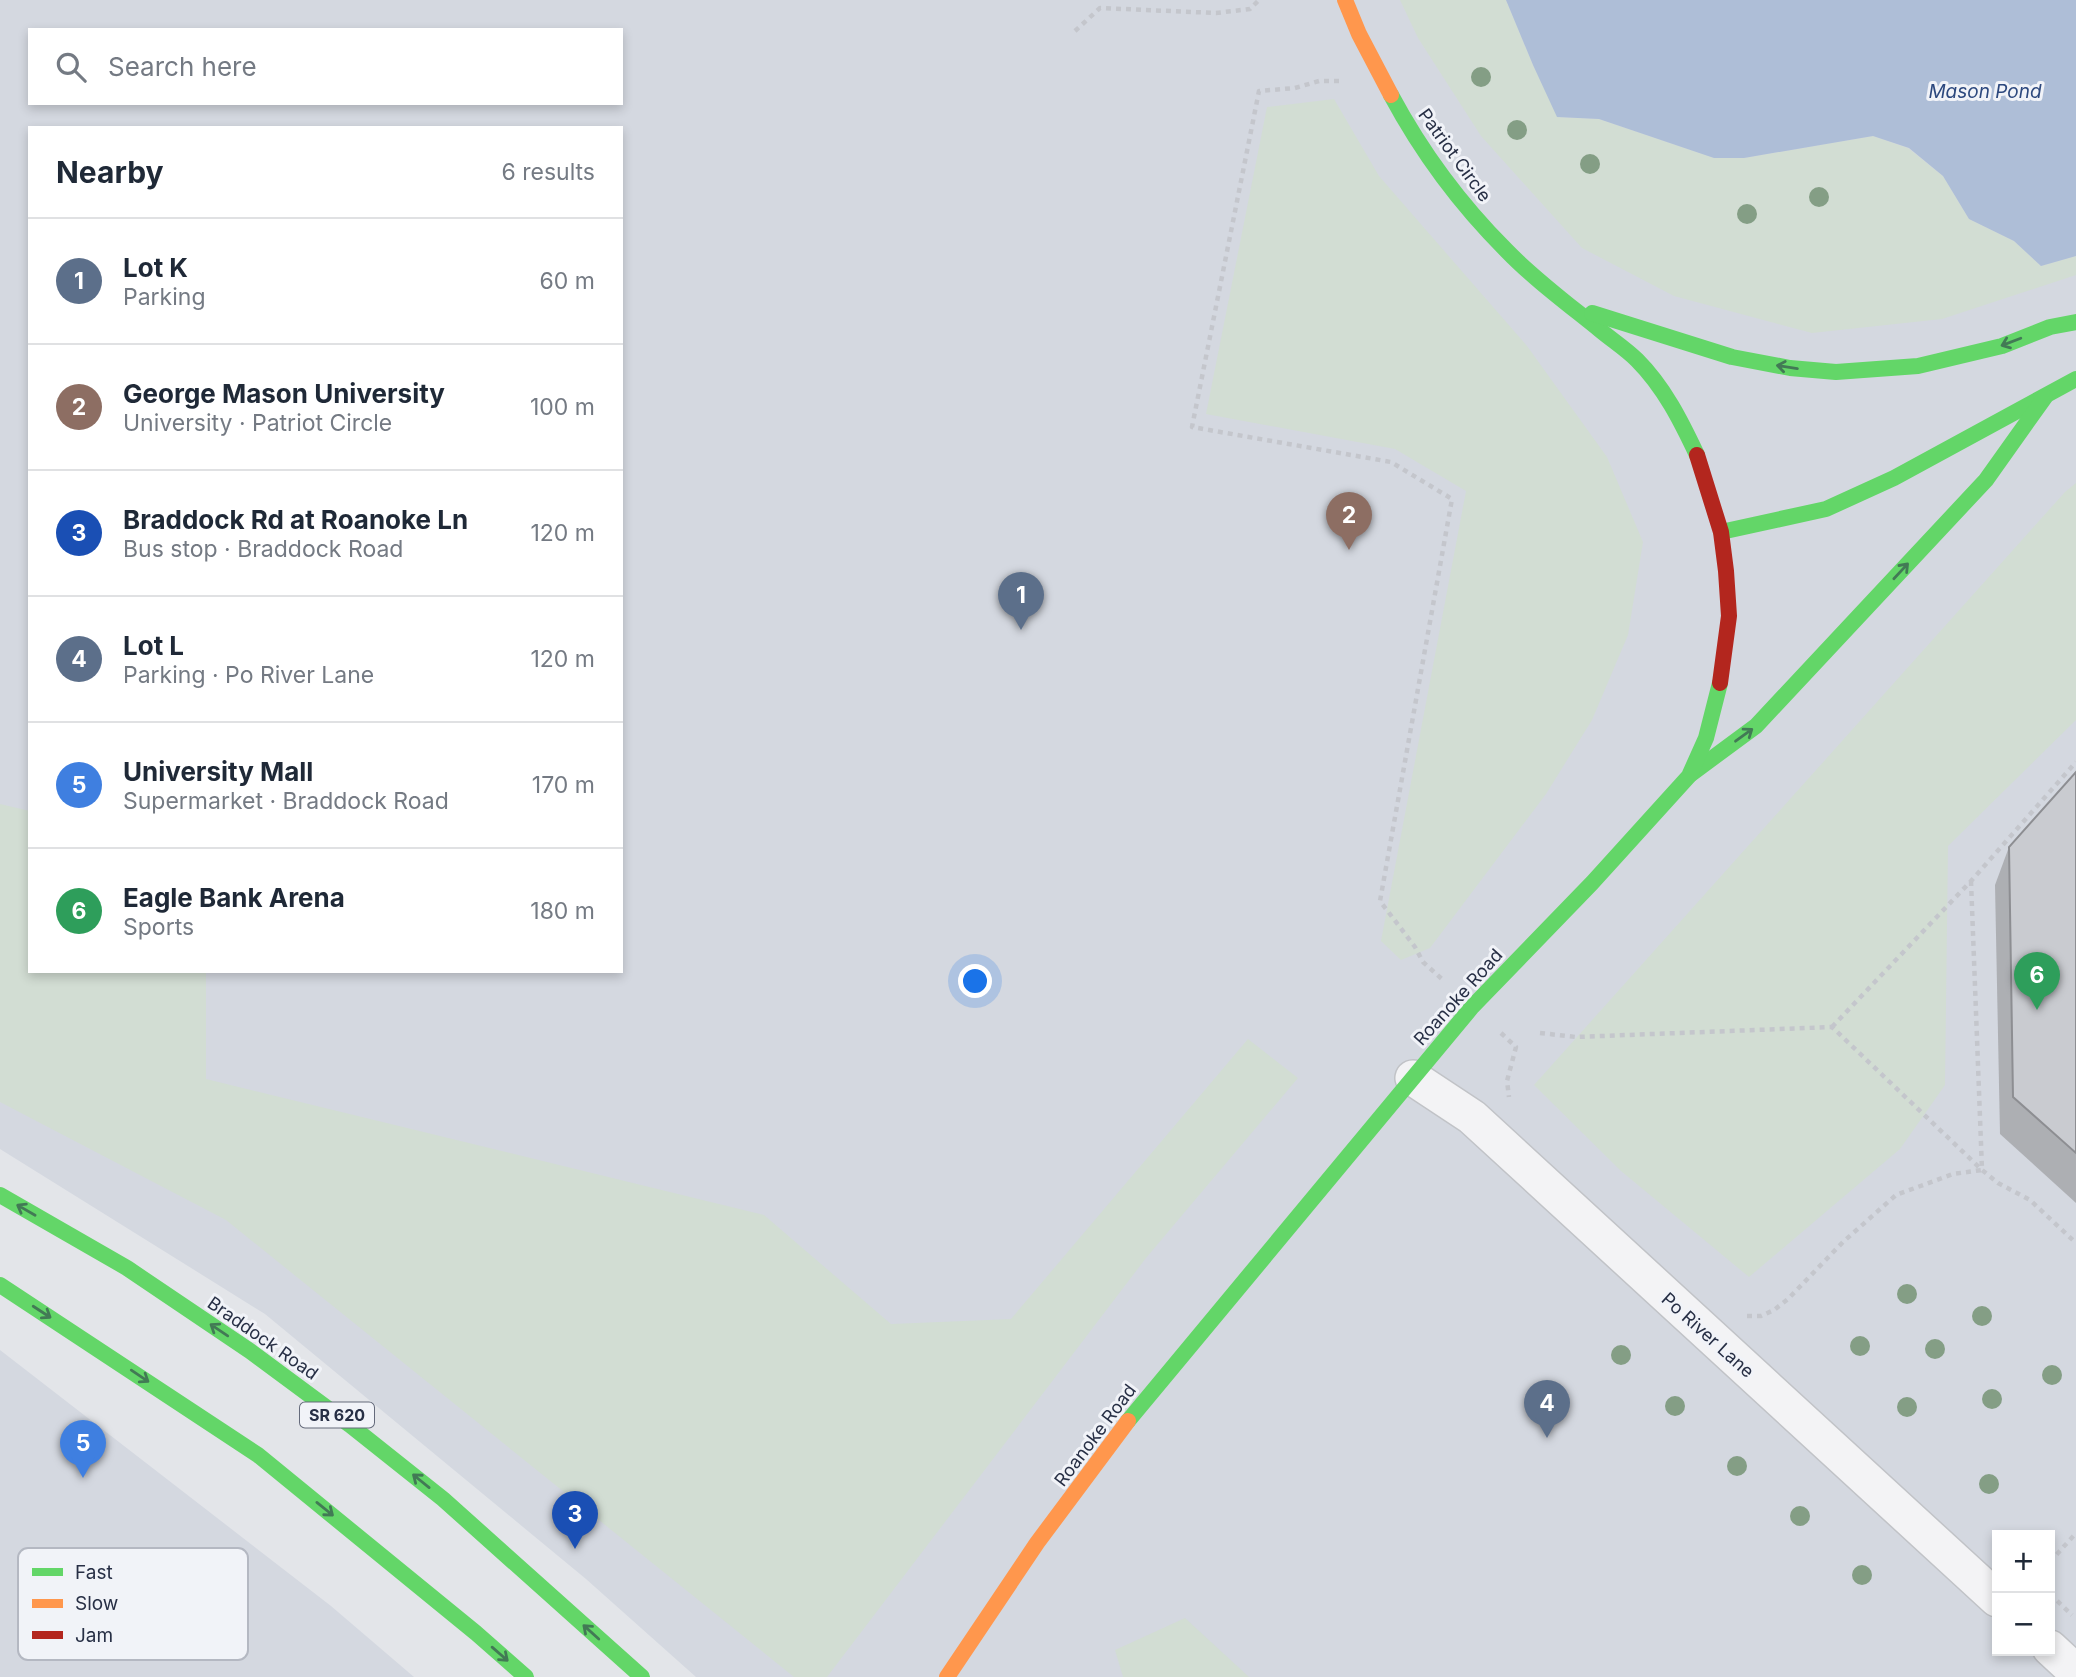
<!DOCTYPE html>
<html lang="en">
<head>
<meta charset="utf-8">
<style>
  :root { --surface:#fff; --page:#f6f6f7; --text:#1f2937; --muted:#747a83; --line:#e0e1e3; --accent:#696f7e }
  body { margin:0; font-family:Inter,sans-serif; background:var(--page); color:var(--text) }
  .controls { position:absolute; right:21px; bottom:21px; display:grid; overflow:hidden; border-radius:0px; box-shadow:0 4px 10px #0003 }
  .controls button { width:63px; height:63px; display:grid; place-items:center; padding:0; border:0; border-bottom:2px solid var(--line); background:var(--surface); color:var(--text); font:35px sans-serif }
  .you { position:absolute; left:976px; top:982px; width:24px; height:24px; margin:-18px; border:5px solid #fff; border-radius:50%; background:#1a73e8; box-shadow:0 0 0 10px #1a73e833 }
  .badge { display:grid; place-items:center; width:46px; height:46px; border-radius:50%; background:var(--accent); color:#fff; font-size:23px; font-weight:700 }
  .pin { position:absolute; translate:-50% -58px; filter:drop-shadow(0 2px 4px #0008) }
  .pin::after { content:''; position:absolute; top:37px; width:24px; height:21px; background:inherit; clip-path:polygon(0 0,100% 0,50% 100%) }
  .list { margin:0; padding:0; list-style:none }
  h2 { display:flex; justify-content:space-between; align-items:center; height:91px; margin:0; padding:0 28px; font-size:30px }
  h2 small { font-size:23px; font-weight:400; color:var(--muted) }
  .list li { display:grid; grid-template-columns:46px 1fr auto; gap:21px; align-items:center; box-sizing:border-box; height:126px; padding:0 28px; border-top:2px solid var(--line) }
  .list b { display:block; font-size:26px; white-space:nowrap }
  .list p { margin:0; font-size:23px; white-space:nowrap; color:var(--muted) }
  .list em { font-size:23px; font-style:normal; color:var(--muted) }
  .icon { flex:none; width:38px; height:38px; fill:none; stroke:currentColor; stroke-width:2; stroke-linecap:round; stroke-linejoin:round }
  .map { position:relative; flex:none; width:2076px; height:1677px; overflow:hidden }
  .search { position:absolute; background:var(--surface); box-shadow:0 4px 10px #0003; left:28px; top:28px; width:595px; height:77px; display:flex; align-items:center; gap:18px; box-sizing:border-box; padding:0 24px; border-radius:0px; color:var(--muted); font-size:26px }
  .panel { position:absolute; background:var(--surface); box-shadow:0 4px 10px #0003; left:28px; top:126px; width:595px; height:847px; border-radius:0px }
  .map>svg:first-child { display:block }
</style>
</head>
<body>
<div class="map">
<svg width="2076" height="1677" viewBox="0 0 2076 1677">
  <rect width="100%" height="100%" fill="#e3e5e9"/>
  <g fill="#d4d8e0" fill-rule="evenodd">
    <path d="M 0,0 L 2076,0 L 2076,1677 L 696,1677 L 586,1579 L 265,1314 L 0,1149 ZM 30,30 L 621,30 L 621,103 L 30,103 ZM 30,128 L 621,128 L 621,971 L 30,971 ZM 1997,1535 L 2050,1535 L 2050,1651 L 1997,1651 Z"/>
    <polygon points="0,1350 331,1606 414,1677 0,1677"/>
  </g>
  <g fill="#d2ddd3">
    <polygon points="1400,0 1506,0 1533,65 1558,117 1599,119 1714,158 1744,158 1873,136 1908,148 1943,176 1969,219 2014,241 2041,266 2076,256 2076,275 1942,319 1812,333 1674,296 1582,248 1481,136 1418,38"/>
    <polygon points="1334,99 1379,176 1527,346 1607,457 1643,542 1628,635 1592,720 1546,794 1430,948 1401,960 1381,941 1466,491 1395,449 1206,414 1267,107"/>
    <polygon points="2076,483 2076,720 1948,846 1945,1085 1900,1149 1749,1277 1621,1171 1534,1085 2065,492"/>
    <polygon points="0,804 30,811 30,971 206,971 206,1079 764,1215 891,1324 1011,1319 1248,1039 1298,1078 1146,1258 827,1677 794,1677 226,1220 0,1102"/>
    <polygon points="1185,1618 1249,1677 1123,1677 1115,1650"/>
  </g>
  <polygon fill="#aebed7" points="1506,0 2076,0 2076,256 2041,266 2014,241 1969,219 1943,176 1909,148 1873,136 1744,158 1714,158 1599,119 1557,117 1533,65"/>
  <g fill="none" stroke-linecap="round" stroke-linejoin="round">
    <defs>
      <g id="street">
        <polyline points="1413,1078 1472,1117 1997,1599"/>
        <polyline points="2050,1648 2076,1672"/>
      </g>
    </defs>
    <use href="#street" stroke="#c1c3c7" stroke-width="38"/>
    <g stroke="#c4c6cc" stroke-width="4.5" stroke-dasharray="5 5" stroke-linecap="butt">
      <polyline points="1075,31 1100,8 1216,13 1250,9 1259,0"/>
      <polyline points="1339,81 1319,81 1295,88 1259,91 1192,427 1391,462 1452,499 1380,901 1415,947 1423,962 1443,980"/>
      <polyline points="1971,881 1982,1170"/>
      <polyline points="1832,1027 1971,881 2076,762"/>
      <polyline points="1501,1033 1516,1047 1507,1081 1509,1097"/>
      <polyline points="1540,1033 1576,1037 1832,1027 1982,1170 1998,1183 2030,1200 2076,1243"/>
      <polyline points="1747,1316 1761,1316 1774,1310 1788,1299 1843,1242 1896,1195 1953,1174 1982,1170"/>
      <polyline points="2050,1562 2076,1533"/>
      <polyline points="2050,1594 2072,1615"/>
    </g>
    <use href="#street" stroke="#f3f3f5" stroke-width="35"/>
    <g stroke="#63d668" stroke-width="16">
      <path d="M 1391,95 C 1421,151 1461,205 1506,250 C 1534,279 1568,304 1600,330 C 1612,340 1626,349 1637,360 C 1664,387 1681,421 1697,455"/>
      <polyline points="1592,313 1732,357 1790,368 1836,372 1918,366 2002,346 2050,327 2076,322"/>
      <polyline points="1721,532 1826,509 1894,478 2076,379"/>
      <polyline points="1691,774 1756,726 1986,480 2045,397"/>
      <polyline points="0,1195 127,1268 250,1351 350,1425 443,1499 642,1677"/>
      <polyline points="0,1285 258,1455 476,1633 526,1677"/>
      <polyline points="1128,1421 1472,1007 1592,883 1689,776 1706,738 1720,683"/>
    </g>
    <g stroke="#ff974d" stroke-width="16">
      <polyline points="1345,0 1359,34 1391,95"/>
      <polyline points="947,1677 1037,1543 1128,1421"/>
    </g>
    <polyline stroke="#b3261e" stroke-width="16" points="1697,455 1721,532 1726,571 1729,616 1720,683"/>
  </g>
  <g fill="#849e85">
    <circle cx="1481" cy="77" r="10"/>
    <circle cx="1517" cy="130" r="10"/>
    <circle cx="1590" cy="164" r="10"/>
    <circle cx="1819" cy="197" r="10"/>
    <circle cx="1747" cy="214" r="10"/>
    <circle cx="1907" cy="1294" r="10"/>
    <circle cx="1982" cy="1316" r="10"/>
    <circle cx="1860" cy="1346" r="10"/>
    <circle cx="1935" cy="1349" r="10"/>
    <circle cx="1621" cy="1355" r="10"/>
    <circle cx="2052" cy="1375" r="10"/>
    <circle cx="1992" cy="1399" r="10"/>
    <circle cx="1675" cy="1406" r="10"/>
    <circle cx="1907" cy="1407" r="10"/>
    <circle cx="1737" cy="1466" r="10"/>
    <circle cx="1989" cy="1484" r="10"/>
    <circle cx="1800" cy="1516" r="10"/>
    <circle cx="1862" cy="1575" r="10"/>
  </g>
  <polygon fill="#adafb3" points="2076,772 2076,1203 2000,1134 1995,885 2009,847"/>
  <polygon fill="#c9cbd0" stroke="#8d8e92" stroke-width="2" points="2076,772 2076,1153 2013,1097 2009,847"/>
  <defs><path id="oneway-shaft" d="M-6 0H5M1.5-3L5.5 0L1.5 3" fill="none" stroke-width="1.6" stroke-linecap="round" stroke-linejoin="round" transform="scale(1.75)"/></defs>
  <g stroke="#427a55">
    <use href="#oneway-shaft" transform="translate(2011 342) rotate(159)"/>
    <use href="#oneway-shaft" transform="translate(1787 367) rotate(-171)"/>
    <use href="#oneway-shaft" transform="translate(1901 571) rotate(-47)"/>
    <use href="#oneway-shaft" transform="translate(1744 735) rotate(-36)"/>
    <use href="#oneway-shaft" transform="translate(26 1210) rotate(-150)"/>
    <use href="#oneway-shaft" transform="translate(42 1312) rotate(33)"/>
    <use href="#oneway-shaft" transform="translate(219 1330) rotate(-146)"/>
    <use href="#oneway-shaft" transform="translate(140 1376) rotate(34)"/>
    <use href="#oneway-shaft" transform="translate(421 1481) rotate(-141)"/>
    <use href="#oneway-shaft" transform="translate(325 1509) rotate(39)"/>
    <use href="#oneway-shaft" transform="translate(591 1632) rotate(-138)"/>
    <use href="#oneway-shaft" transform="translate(500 1654) rotate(41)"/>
  </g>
  <g text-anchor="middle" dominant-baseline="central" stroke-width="6" stroke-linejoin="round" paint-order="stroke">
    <rect fill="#f1f3f8" stroke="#646a7b" stroke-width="2" x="300" y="1402.5" width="74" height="25" rx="5"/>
    <g font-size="16" font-weight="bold" fill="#272f45">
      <text x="337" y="1415">SR 620</text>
    </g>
    <g font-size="18" fill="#272f45" stroke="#f1f3f8">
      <text transform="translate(1455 155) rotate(54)">Patriot Circle</text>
      <text transform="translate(1458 997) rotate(-48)">Roanoke Road</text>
      <text transform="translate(1708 1335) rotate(42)">Po River Lane</text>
      <text transform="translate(263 1338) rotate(35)">Braddock Road</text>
      <text transform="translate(1095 1435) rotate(-53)">Roanoke Road</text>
    </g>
    <g font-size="19" font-style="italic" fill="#2c487e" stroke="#f1f3f8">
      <text x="1985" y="91">Mason Pond</text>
    </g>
  </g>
  <rect x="18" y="1548" width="230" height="112" rx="10" fill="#f1f3f8" stroke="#b4b8c2" stroke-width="2"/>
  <rect x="32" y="1568" width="31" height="8" fill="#63d668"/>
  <rect x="32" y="1599" width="31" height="9" fill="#ff974d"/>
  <rect x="32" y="1631" width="31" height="8" fill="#b3261e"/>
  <g font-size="19" fill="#272f45">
    <text x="75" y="1579">Fast</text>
    <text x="75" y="1610">Slow</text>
    <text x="75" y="1642">Jam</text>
  </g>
</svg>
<div class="controls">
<button>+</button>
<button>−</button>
</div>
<div class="you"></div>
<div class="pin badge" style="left:1021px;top:630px;background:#5c6f8a">1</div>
<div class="pin badge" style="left:1349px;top:550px;background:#8d6e63">2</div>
<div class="pin badge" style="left:575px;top:1549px;background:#1a4fb4">3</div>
<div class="pin badge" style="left:1547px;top:1438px;background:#5c6f8a">4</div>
<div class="pin badge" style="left:83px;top:1478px;background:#3f7fe0">5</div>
<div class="pin badge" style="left:2037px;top:1010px;background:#2e9e5b">6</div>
<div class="search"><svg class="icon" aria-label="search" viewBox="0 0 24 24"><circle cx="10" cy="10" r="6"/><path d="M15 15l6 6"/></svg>Search here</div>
<section class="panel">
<h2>Nearby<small>6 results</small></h2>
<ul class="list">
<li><span class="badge" style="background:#5c6f8a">1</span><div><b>Lot K</b><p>Parking</p></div><em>60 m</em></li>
<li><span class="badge" style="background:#8d6e63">2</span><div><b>George Mason University</b><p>University · Patriot Circle</p></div><em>100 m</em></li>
<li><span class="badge" style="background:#1a4fb4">3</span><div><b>Braddock Rd at Roanoke Ln</b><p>Bus stop · Braddock Road</p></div><em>120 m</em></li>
<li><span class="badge" style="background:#5c6f8a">4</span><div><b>Lot L</b><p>Parking · Po River Lane</p></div><em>120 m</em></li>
<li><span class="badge" style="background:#3f7fe0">5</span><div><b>University Mall</b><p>Supermarket · Braddock Road</p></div><em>170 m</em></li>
<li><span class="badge" style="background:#2e9e5b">6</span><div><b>Eagle Bank Arena</b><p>Sports</p></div><em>180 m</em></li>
</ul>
</section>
</div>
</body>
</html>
